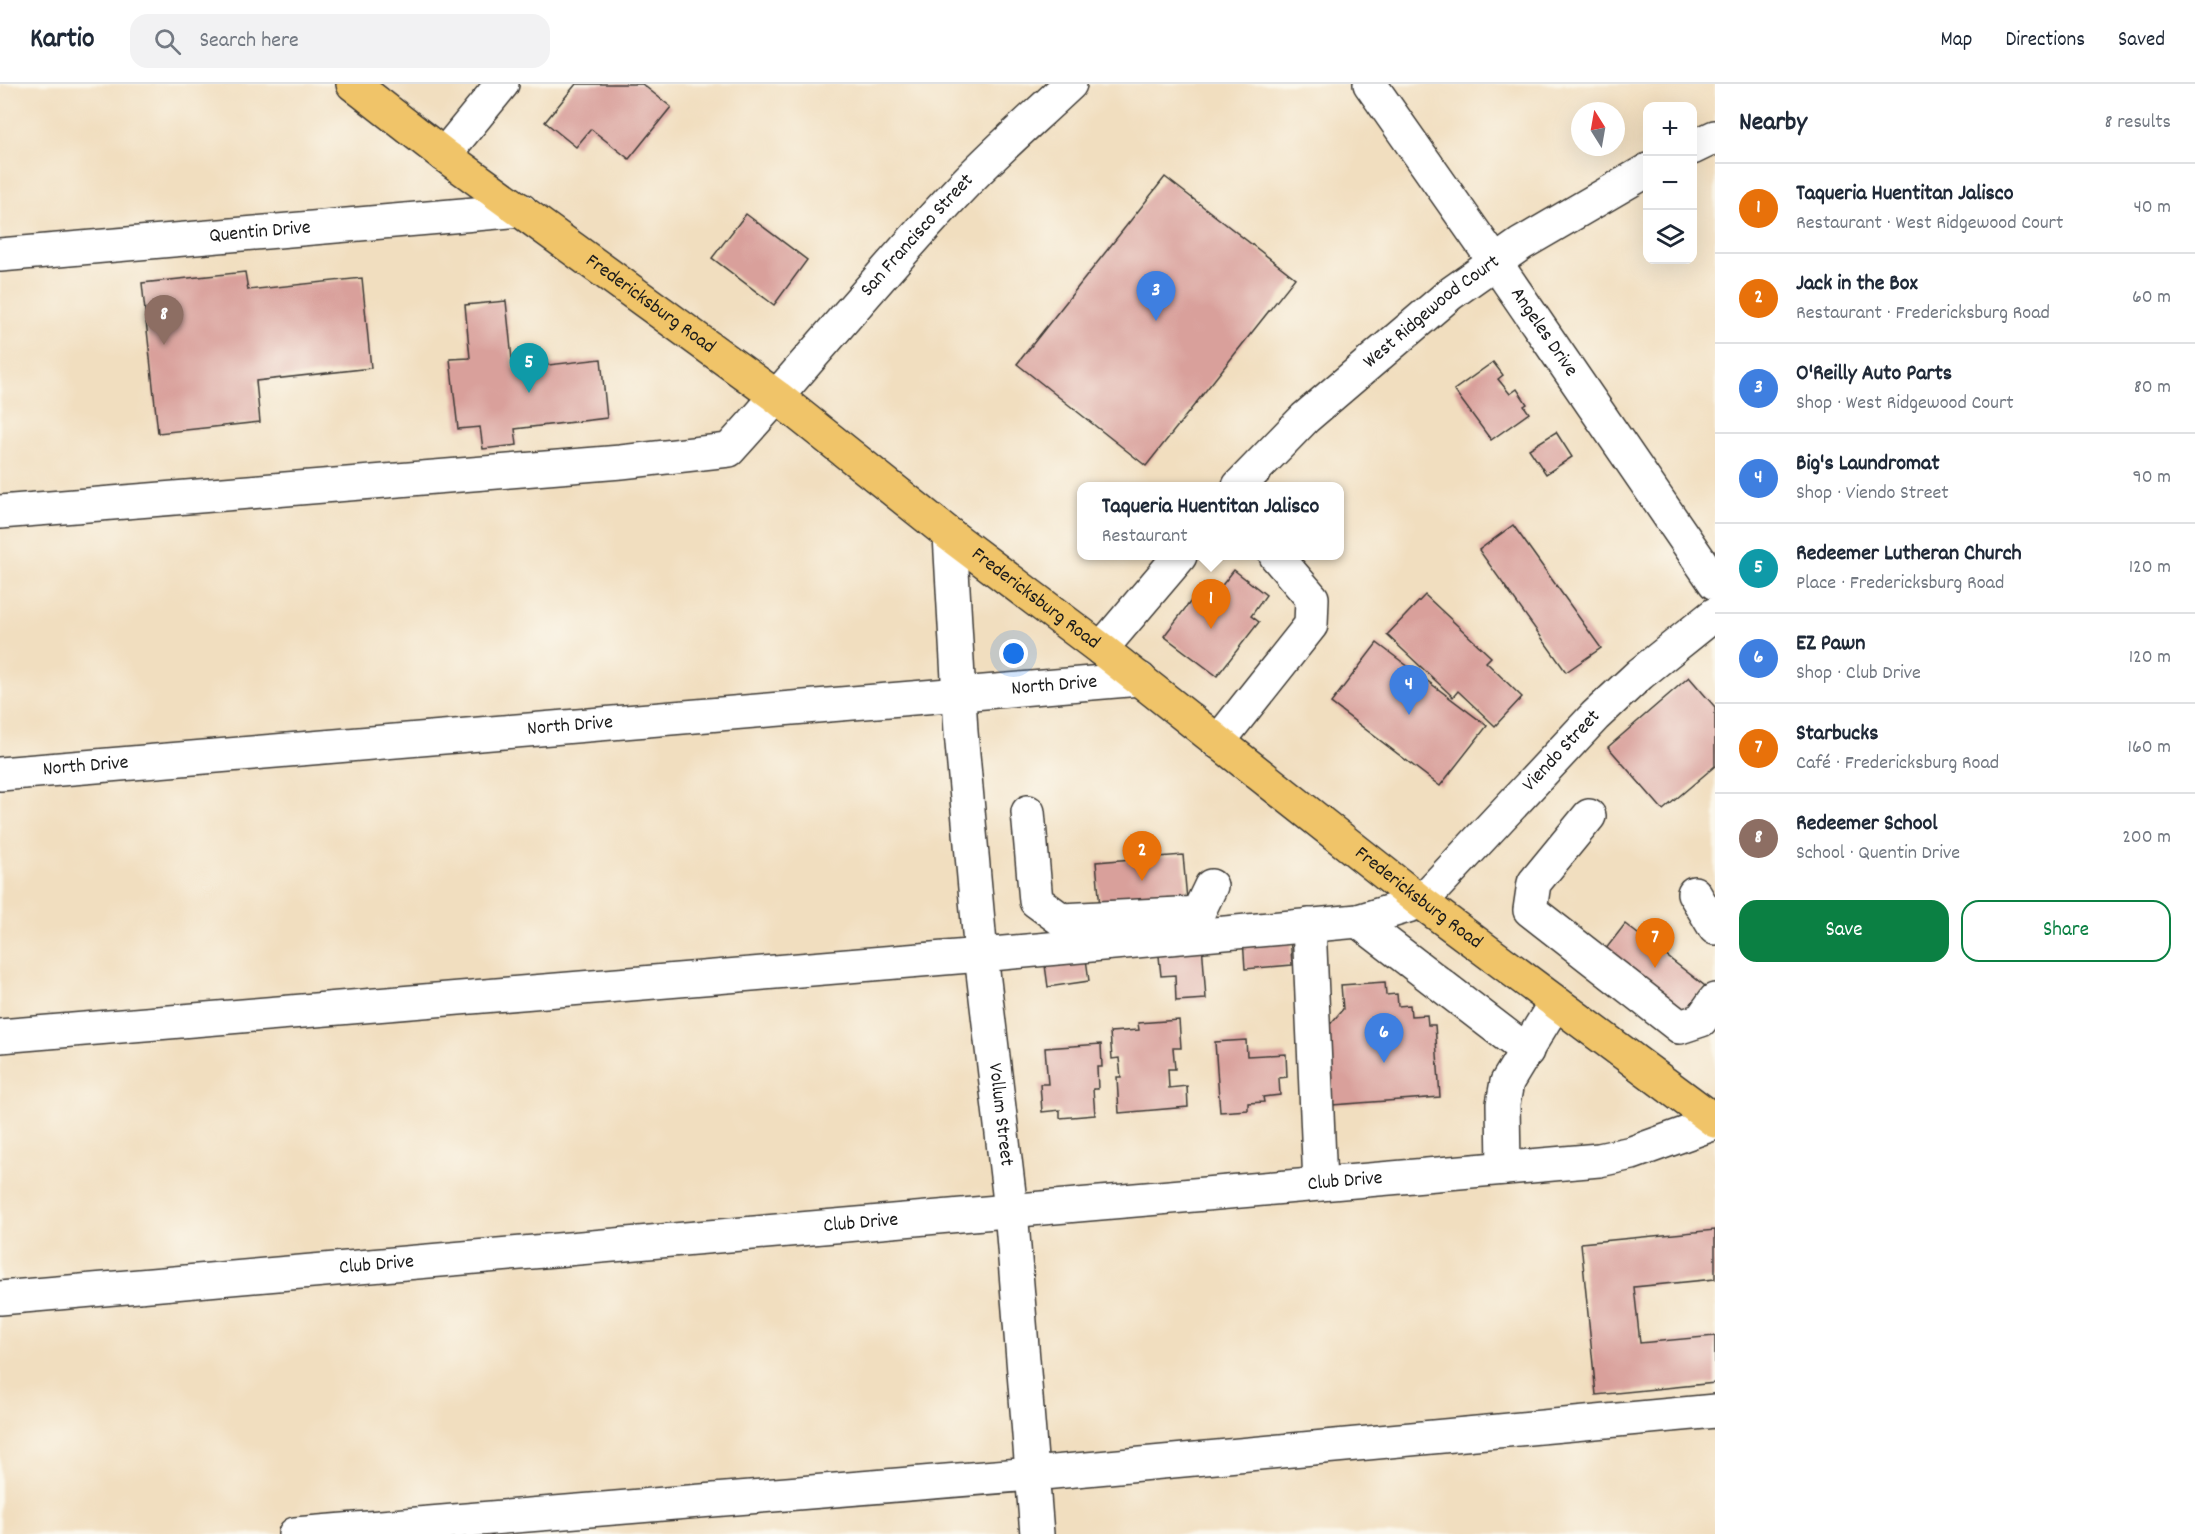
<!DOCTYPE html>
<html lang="en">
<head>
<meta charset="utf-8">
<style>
  :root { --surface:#fff; --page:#f2f2f3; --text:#1f2937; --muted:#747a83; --line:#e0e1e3; --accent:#0b8043 }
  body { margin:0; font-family:Dekko,sans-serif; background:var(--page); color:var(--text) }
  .controls { position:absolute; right:18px; top:18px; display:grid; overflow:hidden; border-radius:12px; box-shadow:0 6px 24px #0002 }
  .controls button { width:54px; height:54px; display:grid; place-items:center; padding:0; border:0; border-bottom:2px solid var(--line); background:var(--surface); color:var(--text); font:30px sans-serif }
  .compass { position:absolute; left:1571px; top:18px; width:54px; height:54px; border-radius:50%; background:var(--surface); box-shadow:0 6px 24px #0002; rotate:349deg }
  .you { position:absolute; left:1014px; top:570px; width:21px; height:21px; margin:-15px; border:4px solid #fff; border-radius:50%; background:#1a73e8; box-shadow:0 0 0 9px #1a73e833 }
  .badge { display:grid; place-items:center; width:39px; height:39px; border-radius:50%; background:var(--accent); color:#fff; font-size:20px; font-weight:700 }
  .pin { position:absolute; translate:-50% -50px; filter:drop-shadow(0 2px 3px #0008) }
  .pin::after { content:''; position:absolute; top:32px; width:21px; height:18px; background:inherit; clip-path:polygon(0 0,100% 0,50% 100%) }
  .popup { position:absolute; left:1077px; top:398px; width:267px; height:78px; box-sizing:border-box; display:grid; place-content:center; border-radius:12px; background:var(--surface); filter:drop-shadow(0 2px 4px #0005); font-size:20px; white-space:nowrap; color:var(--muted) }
  .popup b { font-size:22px; color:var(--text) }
  .popup::after { content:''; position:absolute; left:50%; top:100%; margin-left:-12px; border:12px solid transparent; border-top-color:var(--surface) }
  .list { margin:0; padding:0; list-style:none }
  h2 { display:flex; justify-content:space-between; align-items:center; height:78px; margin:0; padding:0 24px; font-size:26px }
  h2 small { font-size:20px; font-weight:400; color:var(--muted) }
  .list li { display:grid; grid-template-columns:39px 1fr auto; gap:18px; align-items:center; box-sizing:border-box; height:90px; padding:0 24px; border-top:2px solid var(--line) }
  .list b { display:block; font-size:22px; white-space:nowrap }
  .list p { margin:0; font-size:20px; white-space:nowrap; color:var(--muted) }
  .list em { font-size:20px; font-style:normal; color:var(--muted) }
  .actions { display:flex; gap:12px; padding:18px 24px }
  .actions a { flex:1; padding:14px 0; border:2px solid var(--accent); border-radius:18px; text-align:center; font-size:21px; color:var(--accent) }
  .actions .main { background:var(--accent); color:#fff }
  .icon { flex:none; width:33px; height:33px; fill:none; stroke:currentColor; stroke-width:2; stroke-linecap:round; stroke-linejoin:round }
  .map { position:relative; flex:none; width:1715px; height:1450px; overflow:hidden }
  header { display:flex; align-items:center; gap:36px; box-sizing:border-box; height:84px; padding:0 30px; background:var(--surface); border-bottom:2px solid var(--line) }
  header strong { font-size:28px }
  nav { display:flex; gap:33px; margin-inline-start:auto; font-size:21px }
  .search { width:420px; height:54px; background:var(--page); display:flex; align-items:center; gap:15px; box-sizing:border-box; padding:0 21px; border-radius:18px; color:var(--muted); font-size:22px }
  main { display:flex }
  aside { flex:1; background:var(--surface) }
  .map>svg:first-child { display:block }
</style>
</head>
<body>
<header>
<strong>Kartio</strong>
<div class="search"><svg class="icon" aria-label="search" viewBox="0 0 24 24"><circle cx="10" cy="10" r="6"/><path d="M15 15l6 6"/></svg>Search here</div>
<nav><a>Map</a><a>Directions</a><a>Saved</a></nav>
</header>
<main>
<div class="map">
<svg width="1715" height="1450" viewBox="0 0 1715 1450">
  <rect width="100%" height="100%" fill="#fbf7ec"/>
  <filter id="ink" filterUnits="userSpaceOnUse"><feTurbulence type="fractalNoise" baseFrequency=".0167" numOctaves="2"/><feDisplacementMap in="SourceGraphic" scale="12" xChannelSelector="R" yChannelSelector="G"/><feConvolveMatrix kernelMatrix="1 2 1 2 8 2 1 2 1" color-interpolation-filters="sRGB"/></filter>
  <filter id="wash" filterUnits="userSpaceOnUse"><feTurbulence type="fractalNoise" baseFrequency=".008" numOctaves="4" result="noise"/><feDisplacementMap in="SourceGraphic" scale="24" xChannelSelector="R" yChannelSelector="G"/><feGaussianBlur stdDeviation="1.35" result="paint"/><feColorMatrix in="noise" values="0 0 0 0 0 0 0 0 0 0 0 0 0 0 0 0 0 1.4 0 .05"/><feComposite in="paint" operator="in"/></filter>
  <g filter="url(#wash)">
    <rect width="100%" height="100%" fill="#f1debf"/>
    <g id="blocks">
      <g fill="#d9a09b">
        <polygon points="576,0 642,0 671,23 629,75 591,45 576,63 545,38"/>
        <polygon points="1165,93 1295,194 1146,382 1017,280"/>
        <polygon points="746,130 807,176 774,221 712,174"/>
        <polygon points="245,188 248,206 362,194 371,284 256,297 260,338 158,349 142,199"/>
        <polygon points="506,217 513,285 601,275 607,334 515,345 517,361 483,365 480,343 458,345 450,275 470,274 465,221"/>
        <polygon points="1493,278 1503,291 1498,295 1510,310 1517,305 1527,320 1524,322 1529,329 1491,356 1454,306"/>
        <polygon points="1556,348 1572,373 1546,390 1529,365"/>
        <polygon points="1513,441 1601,564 1566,588 1479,466"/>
        <polygon points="1234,486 1266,511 1251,532 1259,538 1217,592 1164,552 1204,500 1216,509"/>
        <polygon points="1425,511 1491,573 1486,578 1522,613 1495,642 1458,607 1453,613 1387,551"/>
        <polygon points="1377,559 1487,642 1440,702 1331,619"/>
        <polygon points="1689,593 1715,623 1715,682 1663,726 1608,663"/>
        <polygon points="1183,771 1187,816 1100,823 1096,778"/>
        <polygon points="1625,840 1705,902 1685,928 1605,866"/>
        <polygon points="1290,851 1292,881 1245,885 1243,855"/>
        <polygon points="1202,859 1206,915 1176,917 1175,891 1161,892 1158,862"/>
        <polygon points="1086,875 1089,897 1048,903 1045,881"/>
        <polygon points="1385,898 1386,911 1397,910 1398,922 1410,921 1411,932 1427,931 1428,941 1435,941 1440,1013 1332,1021 1327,944 1343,925 1341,901"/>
        <polygon points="1179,936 1181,964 1173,964 1175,985 1168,985 1169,1004 1187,1002 1188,1023 1119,1029 1117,993 1121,993 1119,974 1112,975 1110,948 1139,946 1138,939"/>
        <polygon points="1246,956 1247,972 1286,970 1287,993 1279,994 1280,1011 1263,1013 1264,1018 1248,1019 1248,1026 1220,1028 1215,958"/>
        <polygon points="1101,960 1102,983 1097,983 1098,1005 1093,1005 1095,1031 1060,1034 1060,1026 1042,1028 1040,1000 1048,1000 1045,964"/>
        <polygon points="1715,1146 1715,1195 1634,1203 1640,1259 1715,1252 1715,1299 1596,1311 1581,1159"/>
      </g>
    </g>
  </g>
  <g filter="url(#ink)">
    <use href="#blocks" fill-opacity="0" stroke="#3c3934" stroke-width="1.5"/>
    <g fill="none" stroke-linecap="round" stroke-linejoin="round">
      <defs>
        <g id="minor">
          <path id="s1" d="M 1370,0 L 1495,178 L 1715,499"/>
          <polyline points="1692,64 1715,53"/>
          <polyline points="444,71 502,0"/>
          <path id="s2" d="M 0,171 L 521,126"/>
          <path id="s3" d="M 1239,402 L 1305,334 L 1450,210 L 1521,160 L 1648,86"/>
          <path id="s4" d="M 0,428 L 621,378 L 729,366 C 806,282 877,193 955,110 C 991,71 1032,36 1070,0"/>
          <path id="s5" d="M 950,451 L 961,648 L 981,871 L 1011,1126 L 1037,1450"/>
          <polyline points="1101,565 1180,472"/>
          <polyline points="1218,658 1311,541 1312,514 1276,472"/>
          <path id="s6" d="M 0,690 L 1140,595"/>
          <polyline points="1028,728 1036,817 1062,836 1198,829 1211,802"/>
          <polyline points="1589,732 1534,799 1530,826 1680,943 1701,936 1715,916"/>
          <polyline points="1694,809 1715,844"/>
          <polyline points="1358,837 1527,967"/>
          <polyline points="1309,841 1320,1100"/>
          <path id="s7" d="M 0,952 L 981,871 L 1358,837 L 1421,818 L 1595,632 L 1640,590 L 1715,530"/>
          <polyline points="1504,1084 1503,1020 1507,998 1555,919"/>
          <path id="s8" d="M 0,1214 L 1599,1076 L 1632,1069 L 1715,1039"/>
          <polyline points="295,1450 1032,1390 1715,1327"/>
        </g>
        <g id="major">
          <path id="s9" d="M 353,0 L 444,71 L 777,313 L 950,451 L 1101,565 L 1421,818 L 1715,1037"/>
        </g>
      </defs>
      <use href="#minor" stroke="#3c3934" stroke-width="36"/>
      <use href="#major" stroke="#3c3934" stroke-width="36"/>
      <use href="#minor" stroke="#fff" stroke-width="33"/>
      <use href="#major" stroke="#f0c469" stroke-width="33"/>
    </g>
  </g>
  <g text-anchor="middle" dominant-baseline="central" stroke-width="5" stroke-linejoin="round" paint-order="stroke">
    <g font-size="20" fill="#1c1c1c" stroke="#fbf7ec">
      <text stroke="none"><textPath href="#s2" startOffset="261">Quentin Drive</textPath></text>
      <text stroke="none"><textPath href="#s4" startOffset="1017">San Francisco Street</textPath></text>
      <text stroke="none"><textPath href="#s9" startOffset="370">Fredericksburg Road</textPath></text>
      <text stroke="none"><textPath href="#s3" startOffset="260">West Ridgewood Court</textPath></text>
      <text stroke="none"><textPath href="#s1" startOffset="303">Angeles Drive</textPath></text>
      <text stroke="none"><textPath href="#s9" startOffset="855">Fredericksburg Road</textPath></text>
      <text stroke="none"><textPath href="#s6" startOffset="1058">North Drive</textPath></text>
      <text stroke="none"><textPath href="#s6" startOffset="572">North Drive</textPath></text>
      <text stroke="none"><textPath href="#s7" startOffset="1635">Viendo Street</textPath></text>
      <text stroke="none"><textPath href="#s6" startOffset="86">North Drive</textPath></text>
      <text stroke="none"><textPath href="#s9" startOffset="1341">Fredericksburg Road</textPath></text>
      <text stroke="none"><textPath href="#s5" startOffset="582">Vollum Street</textPath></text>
      <text stroke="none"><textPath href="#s8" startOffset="1350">Club Drive</textPath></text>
      <text stroke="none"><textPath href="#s8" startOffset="864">Club Drive</textPath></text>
      <text stroke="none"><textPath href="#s8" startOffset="378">Club Drive</textPath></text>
    </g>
  </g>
</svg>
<div class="controls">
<button>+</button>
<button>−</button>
<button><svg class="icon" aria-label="layers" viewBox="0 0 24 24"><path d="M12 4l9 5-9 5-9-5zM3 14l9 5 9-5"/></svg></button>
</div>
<svg class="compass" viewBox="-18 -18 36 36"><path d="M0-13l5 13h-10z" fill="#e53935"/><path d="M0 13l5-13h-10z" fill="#747a83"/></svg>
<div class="you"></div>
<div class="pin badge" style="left:1211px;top:545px;background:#e8710a">1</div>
<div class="popup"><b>Taqueria Huentitan Jalisco</b>Restaurant</div>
<div class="pin badge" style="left:1142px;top:797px;background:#e8710a">2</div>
<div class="pin badge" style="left:1156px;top:237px;background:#3f7fe0">3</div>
<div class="pin badge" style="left:1409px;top:631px;background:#3f7fe0">4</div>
<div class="pin badge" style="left:529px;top:309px;background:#0f9aa8">5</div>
<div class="pin badge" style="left:1384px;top:979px;background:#3f7fe0">6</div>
<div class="pin badge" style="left:1655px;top:884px;background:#e8710a">7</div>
<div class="pin badge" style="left:164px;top:261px;background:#8d6e63">8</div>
</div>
<aside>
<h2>Nearby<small>8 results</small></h2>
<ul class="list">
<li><span class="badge" style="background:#e8710a">1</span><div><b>Taqueria Huentitan Jalisco</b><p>Restaurant · West Ridgewood Court</p></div><em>40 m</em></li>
<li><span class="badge" style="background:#e8710a">2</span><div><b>Jack in the Box</b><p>Restaurant · Fredericksburg Road</p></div><em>60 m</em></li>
<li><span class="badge" style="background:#3f7fe0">3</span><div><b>O'Reilly Auto Parts</b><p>Shop · West Ridgewood Court</p></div><em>80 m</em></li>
<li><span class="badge" style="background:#3f7fe0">4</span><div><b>Big's Laundromat</b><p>Shop · Viendo Street</p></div><em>90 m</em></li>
<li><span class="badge" style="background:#0f9aa8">5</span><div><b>Redeemer Lutheran Church</b><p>Place · Fredericksburg Road</p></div><em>120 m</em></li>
<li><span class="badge" style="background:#3f7fe0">6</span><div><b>EZ Pawn</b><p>Shop · Club Drive</p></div><em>120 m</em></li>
<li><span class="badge" style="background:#e8710a">7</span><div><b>Starbucks</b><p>Café · Fredericksburg Road</p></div><em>160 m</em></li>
<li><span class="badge" style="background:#8d6e63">8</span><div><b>Redeemer School</b><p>School · Quentin Drive</p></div><em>200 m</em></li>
</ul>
<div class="actions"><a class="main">Save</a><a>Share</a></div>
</aside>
</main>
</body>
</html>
